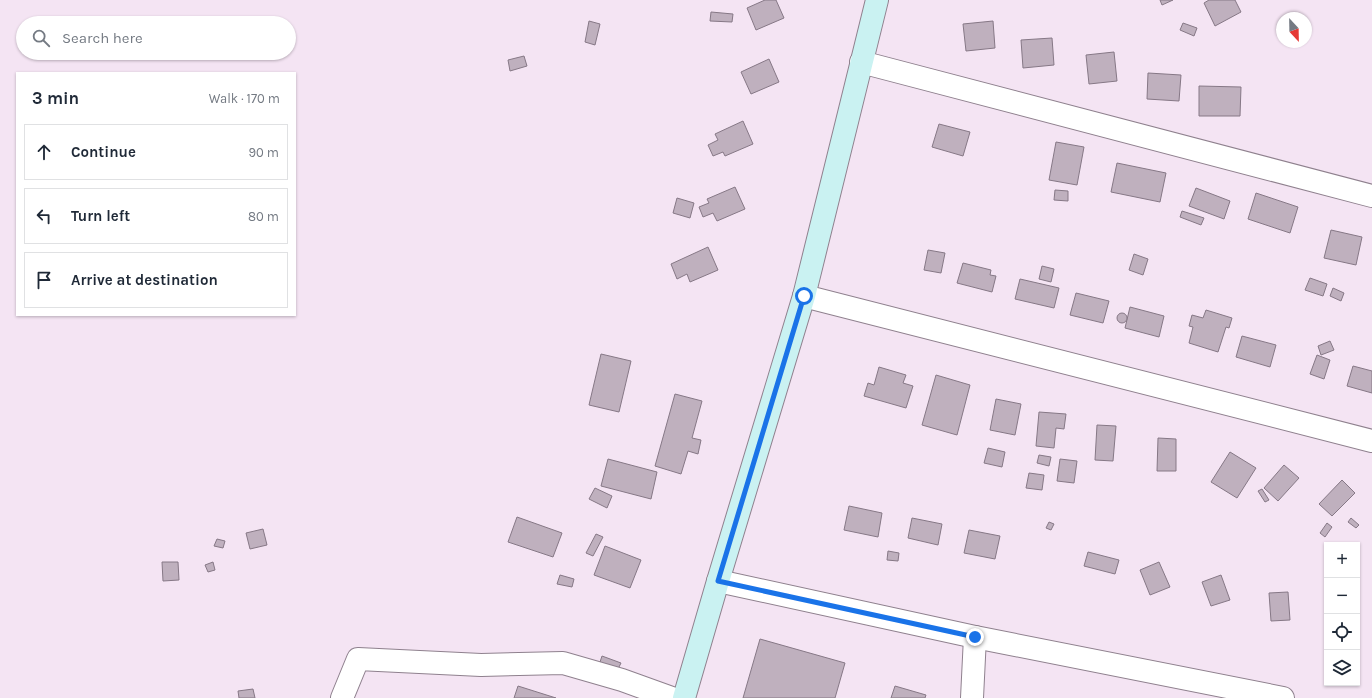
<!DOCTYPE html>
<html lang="en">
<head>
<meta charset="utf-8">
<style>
  :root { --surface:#fff; --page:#f2f2f3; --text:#1f2937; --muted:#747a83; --line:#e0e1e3 }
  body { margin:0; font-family:Karla,sans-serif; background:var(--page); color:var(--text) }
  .controls { position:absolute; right:12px; bottom:12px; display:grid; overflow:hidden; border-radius:0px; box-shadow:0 1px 3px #0004 }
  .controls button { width:36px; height:36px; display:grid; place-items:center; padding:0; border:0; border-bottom:1px solid var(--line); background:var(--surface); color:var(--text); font:20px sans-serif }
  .compass { position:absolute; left:1276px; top:12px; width:36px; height:36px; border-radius:50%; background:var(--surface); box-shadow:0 1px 3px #0004; rotate:158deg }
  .stop { position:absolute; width:12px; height:12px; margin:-9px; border:3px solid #1a73e8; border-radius:50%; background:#fff }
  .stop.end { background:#1a73e8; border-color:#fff; box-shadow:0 1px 4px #0008 }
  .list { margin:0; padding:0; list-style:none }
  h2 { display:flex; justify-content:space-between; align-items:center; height:52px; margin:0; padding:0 16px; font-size:17px }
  h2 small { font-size:13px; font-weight:400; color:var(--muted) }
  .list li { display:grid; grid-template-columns:26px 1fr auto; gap:12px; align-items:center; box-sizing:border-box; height:56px; margin:0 8px 8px; padding:0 8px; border:1px solid var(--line); border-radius:0px }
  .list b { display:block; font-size:15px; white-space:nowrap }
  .list em { font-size:13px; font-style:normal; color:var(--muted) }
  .icon { flex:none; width:22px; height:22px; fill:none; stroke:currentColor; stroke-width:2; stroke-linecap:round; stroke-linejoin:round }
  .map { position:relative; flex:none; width:1372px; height:698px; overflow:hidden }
  .search { position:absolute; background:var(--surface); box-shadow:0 1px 3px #0004; left:16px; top:16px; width:280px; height:44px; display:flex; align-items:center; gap:10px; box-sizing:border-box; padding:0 14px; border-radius:22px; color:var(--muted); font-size:15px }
  .panel { position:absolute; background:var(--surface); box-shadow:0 1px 3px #0004; left:16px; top:72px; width:280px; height:244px; border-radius:0px }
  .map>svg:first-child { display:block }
</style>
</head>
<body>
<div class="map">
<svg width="1372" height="698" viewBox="0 0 1372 698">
  <rect width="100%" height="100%" fill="#f4e4f3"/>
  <g fill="#bfb0be" stroke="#867886">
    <polygon points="765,0 776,0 784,18 756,30 747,8"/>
    <polygon points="1160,0 1173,0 1162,5"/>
    <polygon points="1209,0 1235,0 1241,12 1215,26 1204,3"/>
    <polygon points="711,12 733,14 732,22 710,21"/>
    <polygon points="589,21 600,24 595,45 585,42"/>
    <polygon points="993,21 995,48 966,51 963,24"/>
    <polygon points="1183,23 1197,28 1194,36 1180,30"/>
    <polygon points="1052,38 1054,65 1023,68 1021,40"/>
    <polygon points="1114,52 1117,81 1089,84 1086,55"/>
    <polygon points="524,56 527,66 510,71 508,60"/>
    <polygon points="769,59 779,82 751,94 741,72"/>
    <polygon points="1148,73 1181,75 1179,101 1147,99"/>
    <polygon points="1199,86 1241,87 1240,116 1199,116"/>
    <polygon points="743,121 753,144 725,156 723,152 713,156 708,145 718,140 715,134"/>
    <polygon points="939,124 970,132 963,156 932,147"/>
    <polygon points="1056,142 1084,147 1077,185 1049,180"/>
    <polygon points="1117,163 1166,173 1160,202 1111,192"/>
    <polygon points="735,187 745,209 717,221 713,213 703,217 699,207 709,203 707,199"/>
    <polygon points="1196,188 1230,201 1224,219 1189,206"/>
    <polygon points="1055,190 1068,191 1068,201 1054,200"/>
    <polygon points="1256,193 1298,207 1290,233 1248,219"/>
    <polygon points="677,198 694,203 690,218 673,213"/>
    <polygon points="1182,211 1204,218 1201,225 1180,217"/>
    <polygon points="1331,230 1362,237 1356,265 1324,258"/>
    <polygon points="708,247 718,270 690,282 687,274 677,279 671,264"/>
    <polygon points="928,250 945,253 941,273 924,270"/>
    <polygon points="1134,254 1148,259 1143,275 1129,270"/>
    <polygon points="963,263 991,270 990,275 996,276 992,292 957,283"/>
    <polygon points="1042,266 1054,269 1051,282 1039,279"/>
    <polygon points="1310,278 1327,284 1323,296 1305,290"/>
    <polygon points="1020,279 1059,288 1054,308 1015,299"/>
    <polygon points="1333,288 1344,293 1341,301 1330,296"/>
    <polygon points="1076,293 1109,301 1103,323 1070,315"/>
    <polygon points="1130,307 1164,316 1159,337 1125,328"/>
    <polygon points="1206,310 1232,318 1229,328 1226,327 1218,352 1189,343 1193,327 1189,326 1192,315 1203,318"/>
    <circle cx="1122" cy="318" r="5"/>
    <polygon points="1242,336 1276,345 1270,367 1236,357"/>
    <polygon points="1330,341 1334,350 1321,355 1318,346"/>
    <polygon points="601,354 631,361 619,412 589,405"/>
    <polygon points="1317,355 1330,360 1324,379 1310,374"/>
    <polygon points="1353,366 1372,371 1372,393 1347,386"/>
    <polygon points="879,367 906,375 903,383 913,386 906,408 864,396 868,383 874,385"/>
    <polygon points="936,375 970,385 957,435 922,425"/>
    <polygon points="675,394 702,401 692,438 701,440 698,454 688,451 681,474 655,466"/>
    <polygon points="996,399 1021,404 1015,435 990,430"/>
    <polygon points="1039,412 1066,414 1064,429 1056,428 1054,448 1036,446"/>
    <polygon points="1097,425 1116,426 1113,461 1095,460"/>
    <polygon points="1158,438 1176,439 1176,471 1157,471"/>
    <polygon points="988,448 1005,452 1002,467 984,463"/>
    <polygon points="1230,452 1256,468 1237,498 1211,482"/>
    <polygon points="1039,455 1051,457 1049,466 1037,463"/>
    <polygon points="608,459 657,472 651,499 601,486"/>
    <polygon points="1060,459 1077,461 1074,483 1057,481"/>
    <polygon points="1284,465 1299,478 1278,501 1264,488"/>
    <polygon points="1029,473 1044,475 1042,490 1026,488"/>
    <polygon points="1342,480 1355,493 1332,516 1319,504"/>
    <polygon points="595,488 612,496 607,508 589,499"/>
    <polygon points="1262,489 1269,500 1265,502 1258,491"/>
    <polygon points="849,506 882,513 878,537 844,530"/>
    <polygon points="517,517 562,533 553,557 508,542"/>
    <polygon points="912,518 942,524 938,545 908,538"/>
    <polygon points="1351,518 1359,525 1356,528 1348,522"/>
    <polygon points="1049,522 1054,524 1051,530 1046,528"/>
    <polygon points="1327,523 1332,527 1325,537 1320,533"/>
    <polygon points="263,529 267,545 250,549 246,533"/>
    <polygon points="969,530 1000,536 995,559 964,553"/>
    <polygon points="596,534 603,537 593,556 586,553"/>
    <polygon points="217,539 225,541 223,548 214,546"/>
    <polygon points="605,546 641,560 630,588 594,575"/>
    <polygon points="888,551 899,553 898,561 887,560"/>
    <polygon points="1088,552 1119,560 1115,574 1084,566"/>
    <polygon points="162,562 178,562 179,580 163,581"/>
    <polygon points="213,562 215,570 208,572 205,565"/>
    <polygon points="1159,562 1170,587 1150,595 1140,570"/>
    <polygon points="560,575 574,579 572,587 557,584"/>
    <polygon points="1221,575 1230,600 1211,606 1202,582"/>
    <polygon points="1288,592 1290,620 1271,621 1269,593"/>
    <polygon points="760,639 845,663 835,698 743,698"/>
    <polygon points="602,656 621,663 618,669 600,662"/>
    <polygon points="518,686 556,698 514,698"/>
    <polygon points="895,686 926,695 925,698 891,698"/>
    <polygon points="253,689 255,698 239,698 238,691"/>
  </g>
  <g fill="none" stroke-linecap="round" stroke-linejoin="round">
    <defs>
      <g id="minor">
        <polyline points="861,62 1372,196"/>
        <polyline points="804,296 1372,441"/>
        <polyline points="718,581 975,637 1283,698"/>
        <polyline points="342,698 358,659 481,665 563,663 622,680 672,698"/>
        <polyline points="972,698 975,637"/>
      </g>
      <polyline id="secondary" points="684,698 718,581 804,296 877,0"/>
    </defs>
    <use href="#minor" stroke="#8f818e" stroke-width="24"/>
    <use href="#secondary" stroke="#8f818e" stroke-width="24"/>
    <use href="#minor" stroke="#fff" stroke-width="22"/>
    <use href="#secondary" stroke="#caf2f2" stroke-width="22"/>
  </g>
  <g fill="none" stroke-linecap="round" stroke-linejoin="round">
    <polyline stroke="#1a73e8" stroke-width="5" points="804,296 718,581 975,637"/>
  </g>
</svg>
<div class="controls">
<button>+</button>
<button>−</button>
<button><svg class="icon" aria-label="locate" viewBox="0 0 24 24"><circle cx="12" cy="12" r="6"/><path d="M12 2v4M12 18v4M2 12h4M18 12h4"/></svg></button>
<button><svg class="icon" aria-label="layers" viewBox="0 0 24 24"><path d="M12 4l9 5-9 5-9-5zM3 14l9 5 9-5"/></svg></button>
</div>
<svg class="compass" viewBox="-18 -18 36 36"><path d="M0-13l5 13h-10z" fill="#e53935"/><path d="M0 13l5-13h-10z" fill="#747a83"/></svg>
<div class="stop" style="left:804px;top:296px"></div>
<div class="stop end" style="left:975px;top:637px"></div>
<div class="search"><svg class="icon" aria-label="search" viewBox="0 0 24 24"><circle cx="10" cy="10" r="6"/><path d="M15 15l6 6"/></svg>Search here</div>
<section class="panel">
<h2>3 min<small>Walk · 170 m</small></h2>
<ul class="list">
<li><svg class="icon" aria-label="ahead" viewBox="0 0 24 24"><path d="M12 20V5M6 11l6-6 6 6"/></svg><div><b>Continue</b></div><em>90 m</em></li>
<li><svg class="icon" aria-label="left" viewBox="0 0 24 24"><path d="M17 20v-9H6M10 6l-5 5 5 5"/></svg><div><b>Turn left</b></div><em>80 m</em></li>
<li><svg class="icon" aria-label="arrive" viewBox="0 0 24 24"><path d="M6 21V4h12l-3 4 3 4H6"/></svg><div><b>Arrive at destination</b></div></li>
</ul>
</section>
</div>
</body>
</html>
